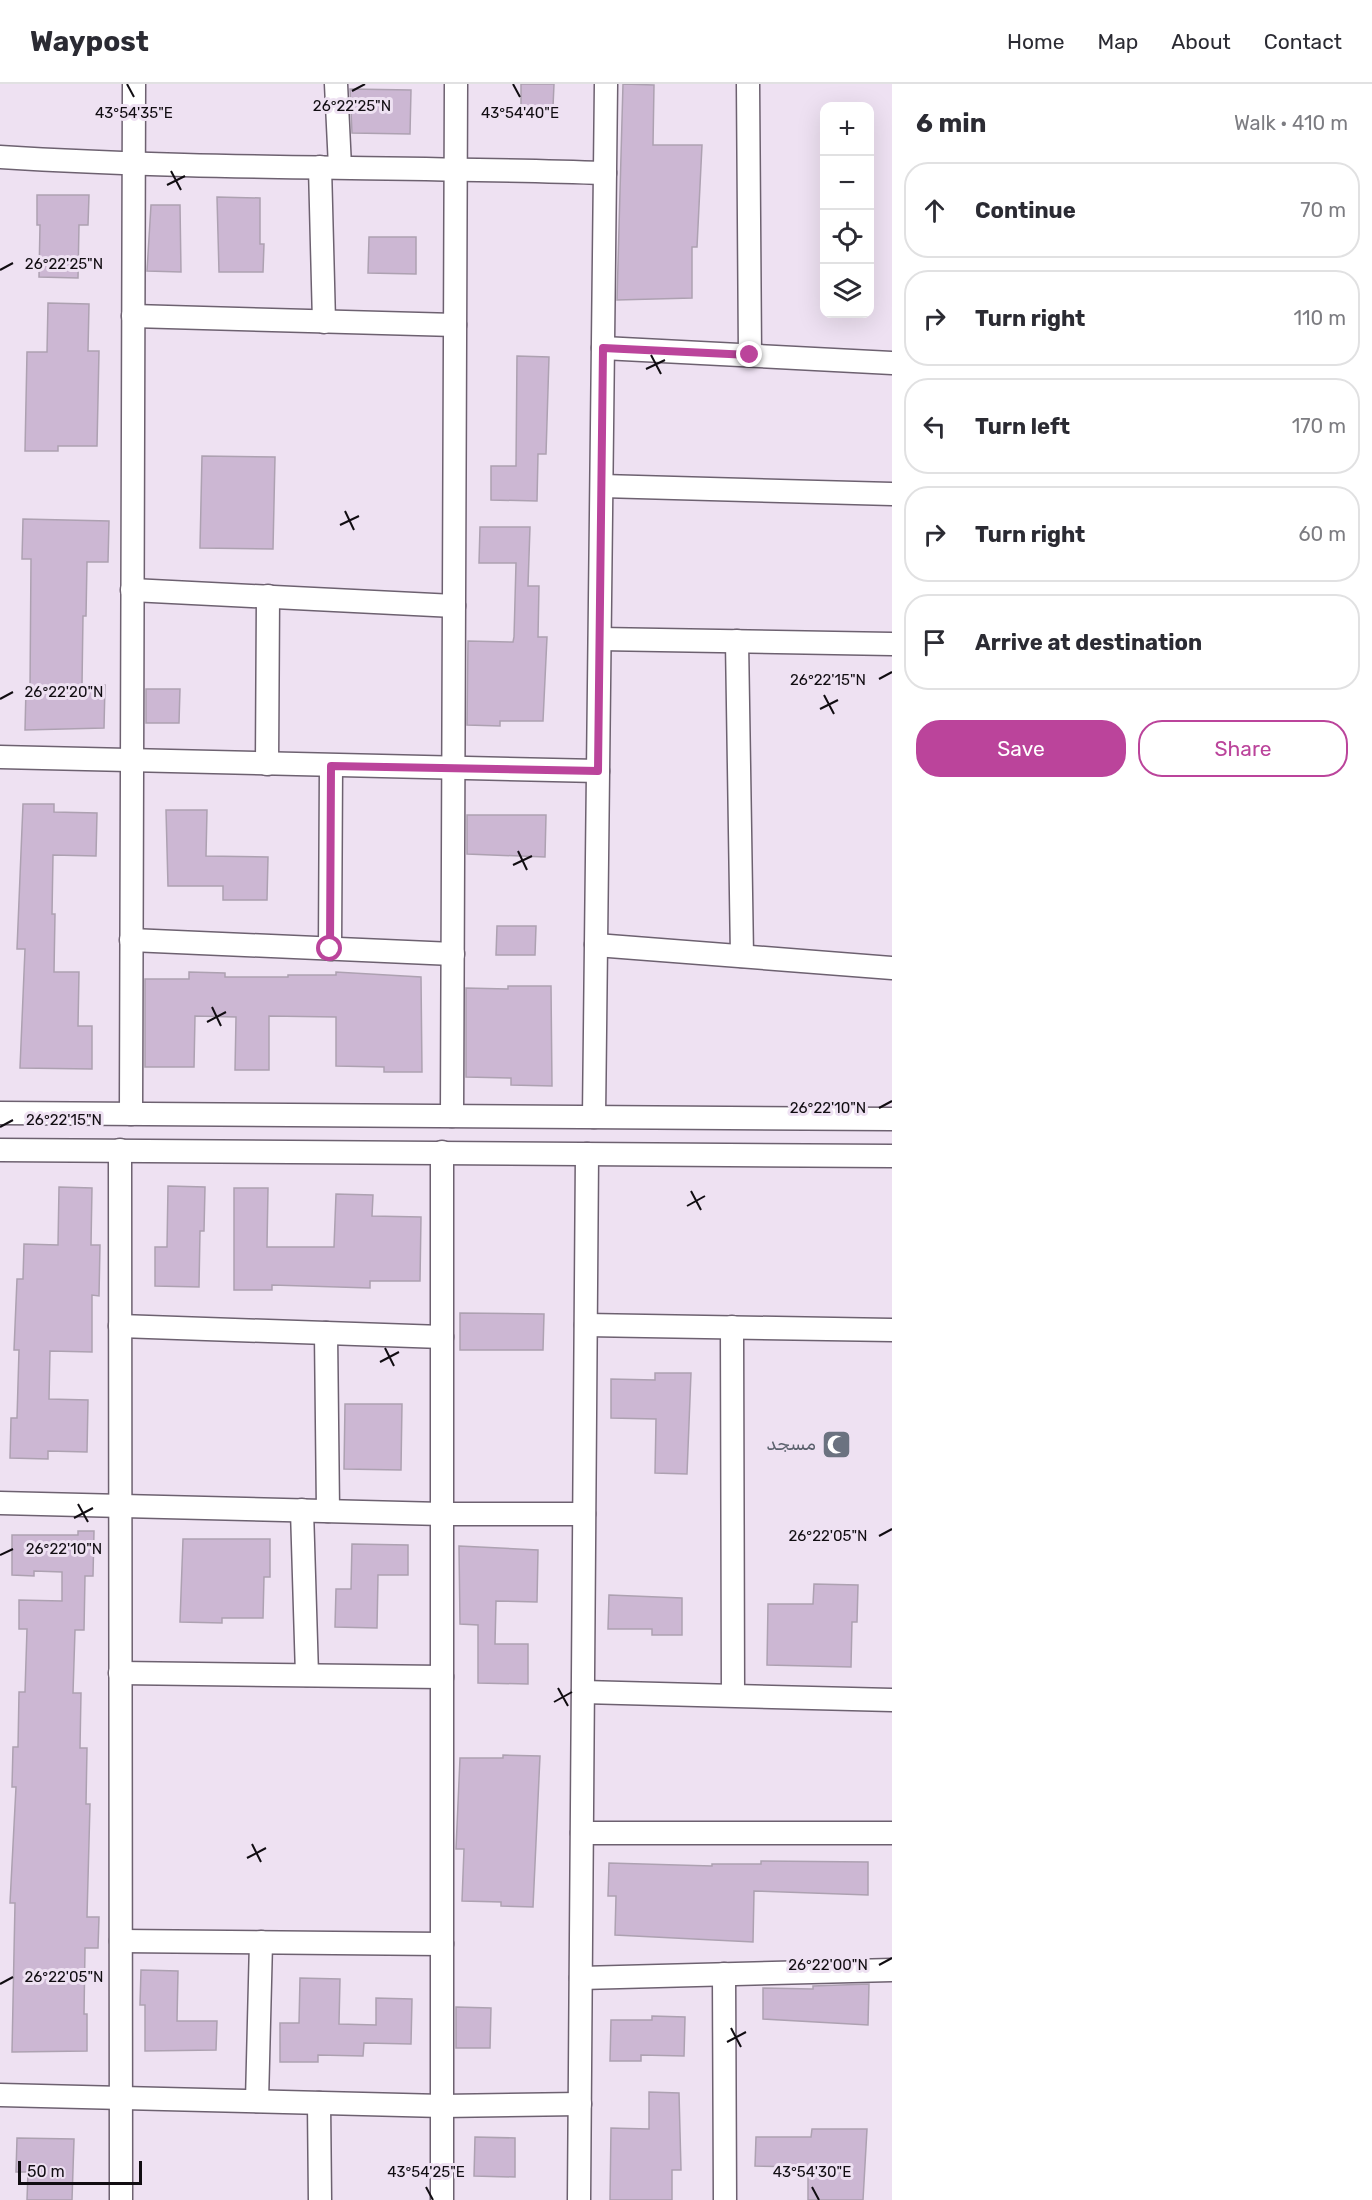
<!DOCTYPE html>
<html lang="en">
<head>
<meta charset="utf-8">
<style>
  :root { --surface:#fff; --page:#f7f7f7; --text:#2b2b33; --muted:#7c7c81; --line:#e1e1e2; --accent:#bb449b }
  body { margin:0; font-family:Rubik,Vazirmatn,sans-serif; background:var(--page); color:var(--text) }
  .controls { position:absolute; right:18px; top:18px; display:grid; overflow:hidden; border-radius:12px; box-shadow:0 6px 24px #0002 }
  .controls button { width:54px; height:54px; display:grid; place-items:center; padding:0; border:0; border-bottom:2px solid var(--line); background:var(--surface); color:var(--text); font:30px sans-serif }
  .scale { position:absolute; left:18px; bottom:15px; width:124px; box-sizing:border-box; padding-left:6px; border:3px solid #110d12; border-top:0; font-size:16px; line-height:21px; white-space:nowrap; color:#110d12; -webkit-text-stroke:4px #eee1f2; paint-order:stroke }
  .stop { position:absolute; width:18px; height:18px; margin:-14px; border:4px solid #bb449b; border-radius:50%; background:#fff }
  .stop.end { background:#bb449b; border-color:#fff; box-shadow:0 2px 6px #0008 }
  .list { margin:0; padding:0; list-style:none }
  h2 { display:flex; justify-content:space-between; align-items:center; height:78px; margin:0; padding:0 24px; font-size:26px }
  h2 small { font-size:20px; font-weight:400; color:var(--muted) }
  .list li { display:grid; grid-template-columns:39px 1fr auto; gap:18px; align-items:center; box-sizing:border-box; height:96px; margin:0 12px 12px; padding:0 12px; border:2px solid var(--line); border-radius:24px }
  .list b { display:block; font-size:22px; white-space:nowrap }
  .list em { font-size:20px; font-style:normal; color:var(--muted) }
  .actions { display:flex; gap:12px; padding:18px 24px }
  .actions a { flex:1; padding:14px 0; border:2px solid var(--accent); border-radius:24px; text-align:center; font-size:21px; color:var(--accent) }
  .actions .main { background:var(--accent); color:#fff }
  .icon { flex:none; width:33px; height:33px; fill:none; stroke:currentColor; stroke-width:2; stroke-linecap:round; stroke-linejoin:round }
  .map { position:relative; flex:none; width:892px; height:2116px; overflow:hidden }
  header { display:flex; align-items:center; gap:36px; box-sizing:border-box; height:84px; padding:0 30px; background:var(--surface); border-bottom:2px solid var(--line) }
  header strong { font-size:28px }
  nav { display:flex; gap:33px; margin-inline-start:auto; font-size:21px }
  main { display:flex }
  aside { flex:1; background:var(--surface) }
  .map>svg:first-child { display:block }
</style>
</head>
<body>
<header>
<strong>Waypost</strong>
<nav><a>Home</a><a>Map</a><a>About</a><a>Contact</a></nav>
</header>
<main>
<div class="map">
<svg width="892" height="2116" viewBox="0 0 892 2116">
  <rect width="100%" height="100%" fill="#eee1f2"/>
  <g fill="#ccb7d3" stroke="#ada1b1" stroke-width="1.5">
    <polygon points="521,0 554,0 553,23 521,23"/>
    <polygon points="623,0 654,1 653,61 702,61 697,163 692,163 692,214 617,216"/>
    <polygon points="350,5 411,6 410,50 352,49"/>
    <polygon points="37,111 89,111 88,141 79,141 78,194 39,193 40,141 37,141"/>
    <polygon points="217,113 260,114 260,160 264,160 263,188 219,188"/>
    <polygon points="151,121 180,121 181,188 147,187"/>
    <polygon points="369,153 416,153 416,190 368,189"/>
    <polygon points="48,219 89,220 88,267 99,267 97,362 58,362 58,367 25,367 27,268 47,268"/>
    <polygon points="517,272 549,273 546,370 538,370 537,417 491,416 491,382 516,382"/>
    <polygon points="202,372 275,373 273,465 200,464"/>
    <polygon points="23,435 109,437 108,478 87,478 86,532 83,532 82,601 105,601 104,644 25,646 26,605 30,605 31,475 22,475"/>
    <polygon points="480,443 530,443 528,502 539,502 538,553 547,553 543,637 500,637 500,642 467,641 468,557 513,558 514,553 516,479 479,479"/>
    <polygon points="146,605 180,605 179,639 146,639"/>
    <polygon points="23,720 54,720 54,728 97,729 96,772 53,771 52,830 55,830 54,888 79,888 78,942 92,942 92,985 20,984 25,865 17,865"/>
    <polygon points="166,726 207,726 206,772 268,773 267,816 223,816 223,802 168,802"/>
    <polygon points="467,731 546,731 545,773 467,770"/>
    <polygon points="497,842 536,842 535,871 496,871"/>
    <polygon points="189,888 225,889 225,893 288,893 288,891 336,891 336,888 421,893 422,988 384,988 384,983 336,982 336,933 269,932 269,986 235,986 236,933 195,932 194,983 145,983 145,895 189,895"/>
    <polygon points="508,902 551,902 552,1002 511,1001 511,994 466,993 466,904 508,905"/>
    <polygon points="168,1102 205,1103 204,1147 200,1147 199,1203 155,1202 155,1163 167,1163"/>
    <polygon points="59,1103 92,1104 91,1161 100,1161 99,1212 92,1211 92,1268 50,1267 49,1315 88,1316 87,1368 48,1367 48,1375 10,1374 11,1334 17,1334 19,1266 14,1266 17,1195 23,1195 24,1160 58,1161"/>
    <polygon points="234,1104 268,1104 267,1163 334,1163 336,1110 373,1111 372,1132 421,1133 420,1197 370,1197 370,1204 272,1201 272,1206 234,1206"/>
    <polygon points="460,1229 544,1230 543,1266 460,1266"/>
    <polygon points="655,1289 691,1289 687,1390 655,1389 656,1335 611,1334 611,1295 655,1296"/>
    <polygon points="345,1320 402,1320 401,1386 344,1385"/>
    <polygon points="78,1447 94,1447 93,1492 85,1492 84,1546 75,1546 73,1609 81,1609 80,1664 87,1664 86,1720 90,1720 87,1833 99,1833 98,1864 85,1864 84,1930 87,1930 87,1967 12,1968 15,1819 10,1819 16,1703 12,1703 13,1663 18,1663 19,1608 25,1608 27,1545 19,1545 19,1516 62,1517 62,1488 34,1487 34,1492 12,1491 12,1451 78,1451"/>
    <polygon points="183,1455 270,1455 270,1493 264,1493 263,1534 222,1534 222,1539 180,1538"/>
    <polygon points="352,1460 408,1461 408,1491 378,1491 377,1544 335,1543 336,1505 351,1505"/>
    <polygon points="459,1462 538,1466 537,1518 496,1517 495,1560 528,1560 528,1600 478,1599 478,1541 460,1540"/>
    <polygon points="814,1500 858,1501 857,1538 852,1538 851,1583 767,1581 768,1520 813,1520"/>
    <polygon points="609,1511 682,1514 682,1551 652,1551 652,1545 608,1545"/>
    <polygon points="503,1671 540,1672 533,1823 501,1822 501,1818 462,1817 464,1765 456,1765 460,1674 503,1674"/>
    <polygon points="761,1777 868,1778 868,1811 754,1807 753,1858 615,1851 616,1812 608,1812 609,1779 712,1782 712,1780 761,1780"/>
    <polygon points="141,1886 178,1887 177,1937 217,1937 216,1966 145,1967 145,1921 140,1921"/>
    <polygon points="300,1894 340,1895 339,1940 376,1941 376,1914 412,1915 411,1960 364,1959 363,1972 318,1971 318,1978 280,1978 280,1939 299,1939"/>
    <polygon points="869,1900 868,1941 763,1935 763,1904 813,1905 813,1902"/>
    <polygon points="456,1923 491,1924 490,1964 456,1964"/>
    <polygon points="652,1932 685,1933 684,1972 641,1971 641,1977 610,1977 611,1936 652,1936"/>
    <polygon points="649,2008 679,2009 681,2086 672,2086 672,2116 610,2116 611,2044 649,2045"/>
    <polygon points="812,2045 867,2045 863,2116 808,2116 808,2083 755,2082 756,2053 811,2053"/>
    <polygon points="475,2053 515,2054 515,2093 474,2092"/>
    <polygon points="17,2054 74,2055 72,2116 27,2116 28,2088 16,2088"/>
  </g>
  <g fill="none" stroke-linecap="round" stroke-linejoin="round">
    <defs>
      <g id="minor">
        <polyline points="336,0 340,83"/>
        <polyline points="748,0 750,271"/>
        <path d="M 0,73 C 202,86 403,82 605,89"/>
        <polyline points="320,83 324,238"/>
        <polyline points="133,232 455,241"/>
        <polyline points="603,264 892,279"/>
        <polyline points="602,402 892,410"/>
        <polyline points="132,506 454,522"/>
        <polyline points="600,555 892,560"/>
        <polyline points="737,557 742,872"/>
        <polyline points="0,673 598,687"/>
        <polyline points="267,680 268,512"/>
        <polyline points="131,856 453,870"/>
        <polyline points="596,861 892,884"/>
        <polyline points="330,865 331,682"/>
        <polyline points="0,1029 892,1035"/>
        <polyline points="131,1030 134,0"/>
        <polyline points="452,1032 456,0"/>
        <polyline points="594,1033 606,0"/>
        <polyline points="0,1066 892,1072"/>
        <polyline points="120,1066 121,2116"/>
        <polyline points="586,1241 892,1246"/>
        <polyline points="120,1242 442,1253"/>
        <polyline points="732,1243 733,1611"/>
        <polyline points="326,1249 328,1427"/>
        <polyline points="0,1419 442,1430 584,1430"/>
        <polyline points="302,1426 307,1591"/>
        <polyline points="120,1589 442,1593"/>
        <polyline points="583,1608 892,1616"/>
        <polyline points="582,1749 892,1749"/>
        <polyline points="121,1857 442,1860"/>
        <polyline points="724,1890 725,2116"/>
        <polyline points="581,1894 892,1886"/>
        <polyline points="0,2011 442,2022 580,2020"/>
        <polyline points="257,2017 261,1858"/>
        <polyline points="319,2019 320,2116"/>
        <polyline points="442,2116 442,1068"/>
        <polyline points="579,2116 587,1070"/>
      </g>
    </defs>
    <use href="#minor" stroke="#6d6170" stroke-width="25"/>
    <use href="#minor" stroke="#fff" stroke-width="22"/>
  </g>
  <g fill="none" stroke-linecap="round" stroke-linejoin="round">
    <polyline stroke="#bb449b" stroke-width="8" points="330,865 331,682 598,687 603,264 750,271"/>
  </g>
  <path fill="none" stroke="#110d12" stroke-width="2" d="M 127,0 L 134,13M 513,0 L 520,13M 352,7 L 365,0M 171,87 L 181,106M 167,101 L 185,92M 0,186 L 13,179M 651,271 L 661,290M 646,285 L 665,276M 345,427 L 354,446M 340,441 L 359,432M 879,595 L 892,588M 824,611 L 834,630M 0,615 L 13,608M 820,625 L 838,616M 518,767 L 527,786M 513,781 L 532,772M 212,923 L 221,942M 207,938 L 226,928M 879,1024 L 892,1017M 0,1043 L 13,1036M 691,1107 L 701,1126M 687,1122 L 705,1112M 385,1264 L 394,1282M 380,1278 L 399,1268M 78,1420 L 88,1438M 74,1434 L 93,1424M 879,1452 L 892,1445M 0,1471 L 13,1465M 558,1604 L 568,1622M 554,1618 L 572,1608M 252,1760 L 261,1778M 247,1774 L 266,1764M 879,1881 L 892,1874M 0,1900 L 13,1893M 731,1944 L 741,1963M 727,1958 L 746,1948M 426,2103 L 433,2116M 812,2103 L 819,2116"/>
  <defs>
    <symbol id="mosque-square" viewBox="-11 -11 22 22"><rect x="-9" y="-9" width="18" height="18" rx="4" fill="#6b7280" stroke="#eee1f2"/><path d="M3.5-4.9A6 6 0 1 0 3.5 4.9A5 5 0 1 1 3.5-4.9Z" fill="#fff"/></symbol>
  </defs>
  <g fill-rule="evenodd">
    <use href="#mosque-square" x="820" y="1344" width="33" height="33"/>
  </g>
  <g text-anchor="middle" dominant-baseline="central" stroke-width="6" stroke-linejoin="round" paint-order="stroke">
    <g font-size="18" fill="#5b616d" stroke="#eee1f2" text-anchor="end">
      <text x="816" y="1360">مسجد</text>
    </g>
  </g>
  <g font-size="15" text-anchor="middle" fill="#110d12" stroke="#eee1f2" stroke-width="6" stroke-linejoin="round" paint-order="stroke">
    <text x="352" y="27">26°22'25"N</text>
    <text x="134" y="34">43°54'35"E</text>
    <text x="520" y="34">43°54'40"E</text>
    <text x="64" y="185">26°22'25"N</text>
    <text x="828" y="601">26°22'15"N</text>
    <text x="64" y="613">26°22'20"N</text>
    <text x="828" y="1029">26°22'10"N</text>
    <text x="64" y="1041">26°22'15"N</text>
    <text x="828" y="1457">26°22'05"N</text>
    <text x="64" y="1470">26°22'10"N</text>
    <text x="828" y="1886">26°22'00"N</text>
    <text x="64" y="1898">26°22'05"N</text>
    <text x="426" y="2093">43°54'25"E</text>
    <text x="812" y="2093">43°54'30"E</text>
  </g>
</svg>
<div class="controls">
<button>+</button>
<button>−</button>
<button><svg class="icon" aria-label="locate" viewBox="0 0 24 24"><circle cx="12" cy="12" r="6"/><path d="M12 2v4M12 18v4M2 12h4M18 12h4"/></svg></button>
<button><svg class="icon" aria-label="layers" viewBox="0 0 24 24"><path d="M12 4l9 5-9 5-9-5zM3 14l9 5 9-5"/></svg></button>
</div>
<div class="scale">50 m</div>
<div class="stop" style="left:330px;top:865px"></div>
<div class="stop end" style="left:750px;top:271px"></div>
</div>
<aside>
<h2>6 min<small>Walk · 410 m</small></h2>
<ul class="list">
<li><svg class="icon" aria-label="ahead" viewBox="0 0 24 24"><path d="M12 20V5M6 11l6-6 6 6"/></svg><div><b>Continue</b></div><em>70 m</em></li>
<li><svg class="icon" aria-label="right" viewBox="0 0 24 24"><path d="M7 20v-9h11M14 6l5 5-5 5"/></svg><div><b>Turn right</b></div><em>110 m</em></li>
<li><svg class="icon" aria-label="left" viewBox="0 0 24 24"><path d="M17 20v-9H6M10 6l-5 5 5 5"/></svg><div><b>Turn left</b></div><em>170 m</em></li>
<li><svg class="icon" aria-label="right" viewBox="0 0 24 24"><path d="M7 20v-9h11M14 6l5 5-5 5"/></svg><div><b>Turn right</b></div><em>60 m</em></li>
<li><svg class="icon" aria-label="arrive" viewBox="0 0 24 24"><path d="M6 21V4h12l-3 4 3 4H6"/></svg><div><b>Arrive at destination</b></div></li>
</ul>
<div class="actions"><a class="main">Save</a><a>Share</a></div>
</aside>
</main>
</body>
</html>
